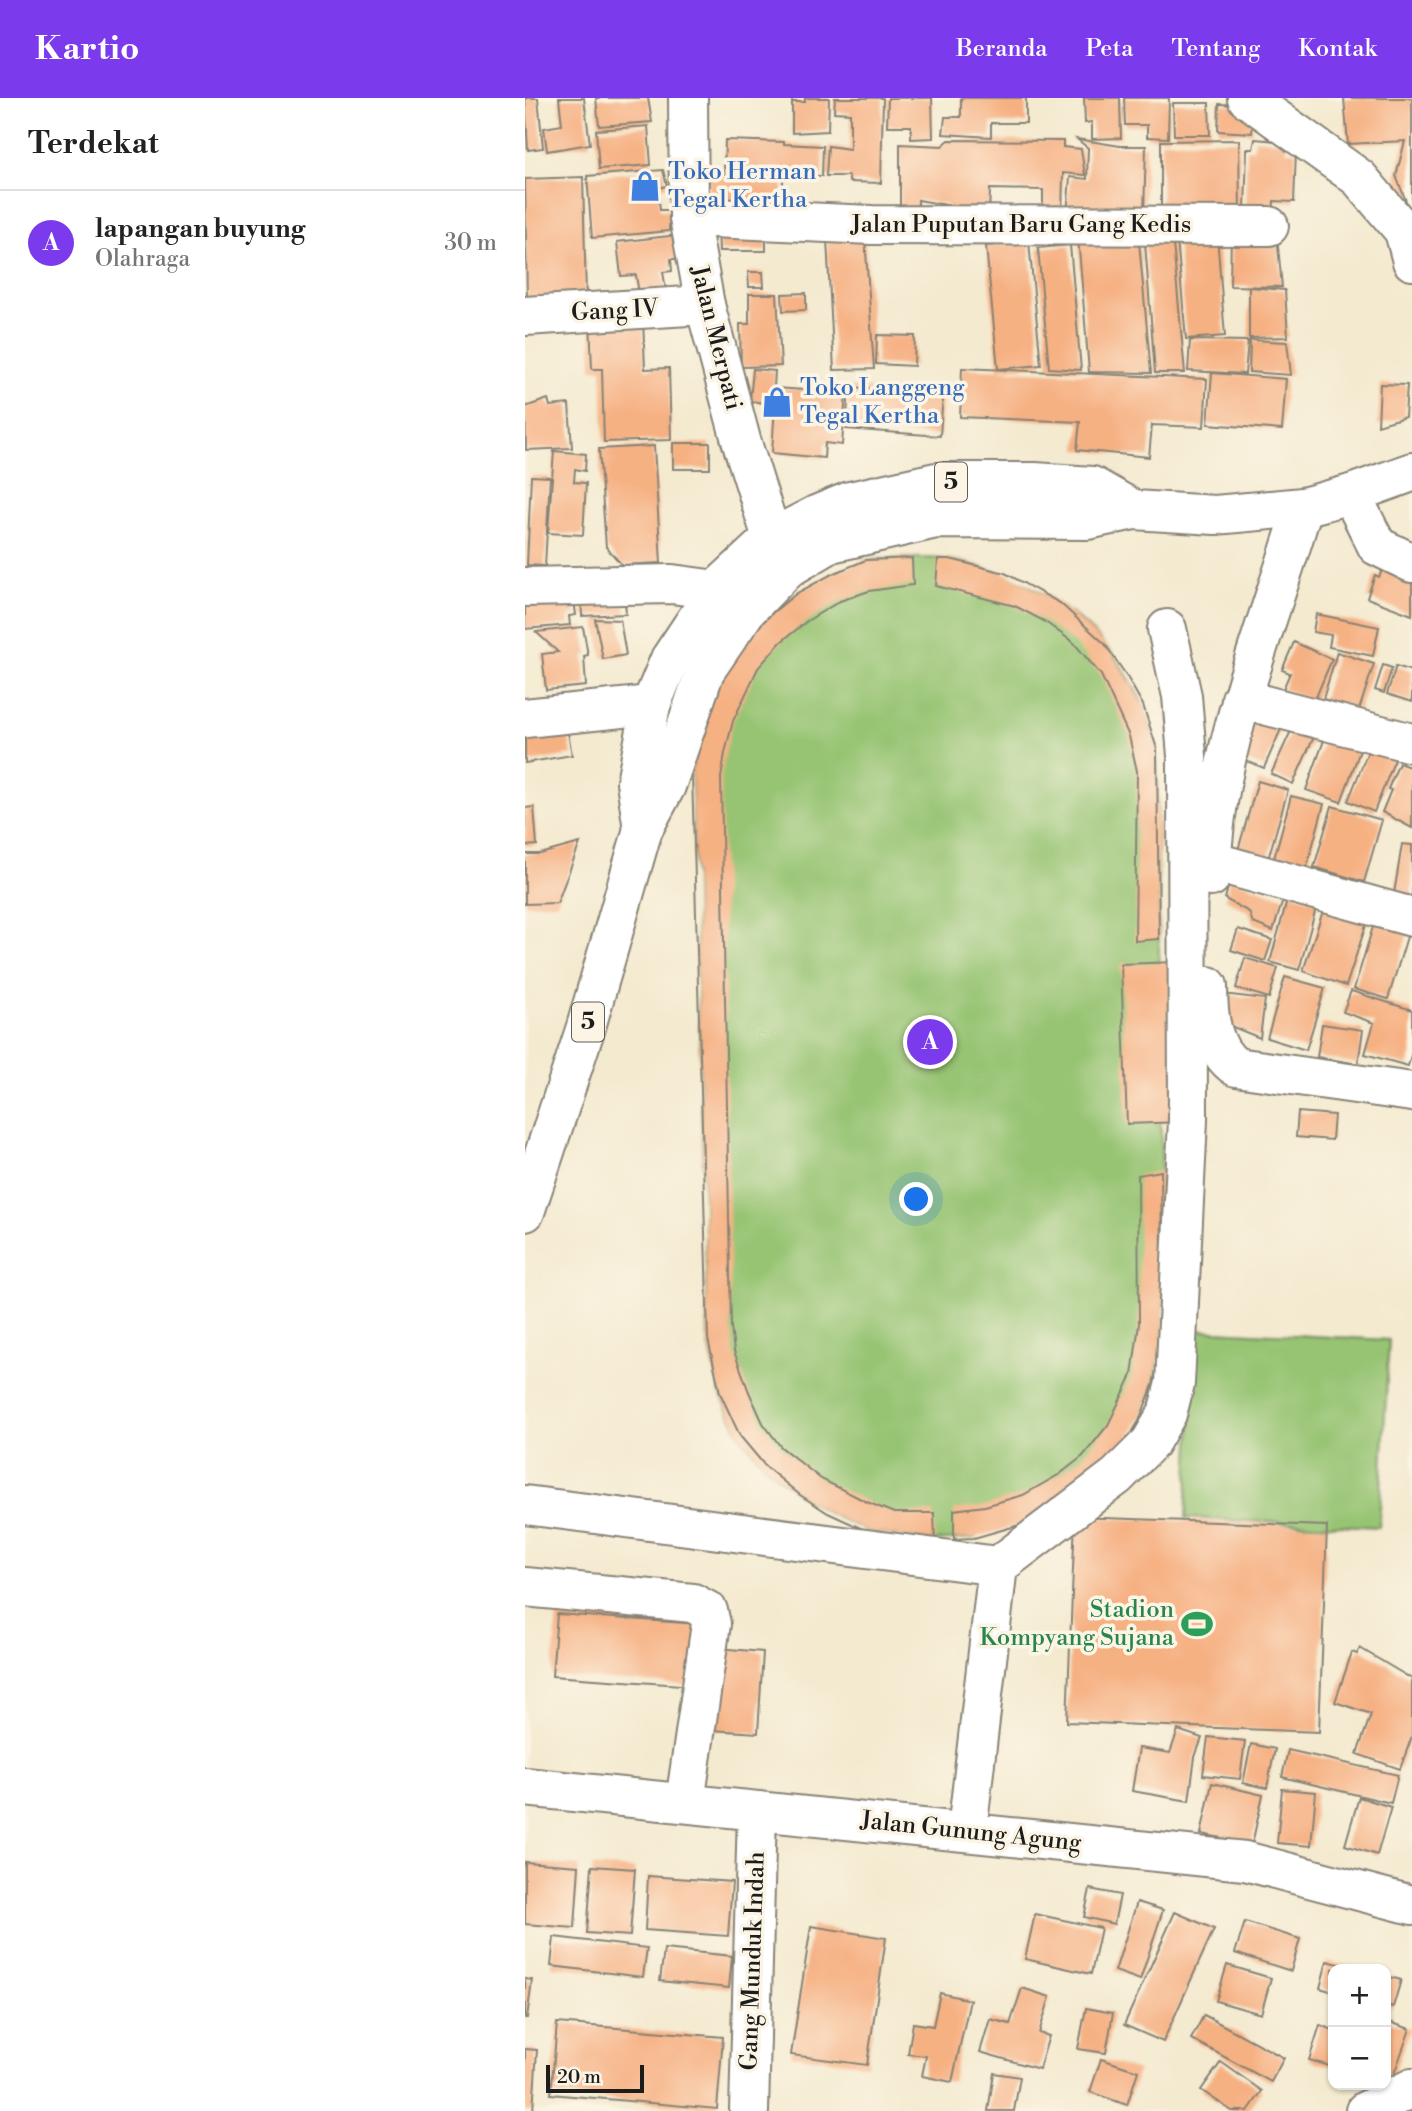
<!DOCTYPE html>
<html lang="id">
<head>
<meta charset="utf-8">
<style>
  :root { --surface:#fff; --page:#f6f6f6; --text:#222; --muted:#767676; --line:#e0e0e0; --accent:#7c3aed }
  body { margin:0; font-family:"Libre Bodoni",serif; background:var(--page); color:var(--text) }
  .controls { position:absolute; right:21px; bottom:21px; display:grid; overflow:hidden; border-radius:14px; box-shadow:0 2px 5px #0004 }
  .controls button { width:63px; height:63px; display:grid; place-items:center; padding:0; border:0; border-bottom:2px solid var(--line); background:var(--surface); color:var(--text); font:35px sans-serif }
  .scale { position:absolute; left:21px; bottom:18px; width:98px; box-sizing:border-box; padding-left:7px; border:4px solid #1c1c1c; border-top:0; font-size:19px; line-height:24px; white-space:nowrap; color:#1c1c1c; -webkit-text-stroke:5px #fcf5e5; paint-order:stroke }
  .you { position:absolute; left:392px; top:1102px; width:24px; height:24px; margin:-18px; border:5px solid #fff; border-radius:50%; background:#1a73e8; box-shadow:0 0 0 10px #1a73e833 }
  .badge { display:grid; place-items:center; width:46px; height:46px; border-radius:50%; background:var(--accent); color:#fff; font-size:23px; font-weight:700 }
  .pin { position:absolute; translate:-50% -50%; border:4px solid #fff; box-shadow:0 2px 7px #0006 }
  .list { margin:0; padding:0; list-style:none }
  h2 { display:flex; justify-content:space-between; align-items:center; height:91px; margin:0; padding:0 28px; font-size:30px }
  h2 small { font-size:23px; font-weight:400; color:var(--muted) }
  .list li { display:grid; grid-template-columns:46px 1fr auto; gap:21px; align-items:center; box-sizing:border-box; height:105px; padding:0 28px; border-top:2px solid var(--line) }
  .list b { display:block; font-size:26px; white-space:nowrap }
  .list p { margin:0; font-size:23px; white-space:nowrap; color:var(--muted) }
  .list em { font-size:23px; font-style:normal; color:var(--muted) }
  .map { position:relative; flex:none; width:887px; height:2013px; overflow:hidden }
  header { display:flex; align-items:center; gap:42px; box-sizing:border-box; height:98px; padding:0 35px; background:var(--accent); color:#fff }
  header strong { font-size:33px }
  nav { display:flex; gap:38px; margin-inline-start:auto; font-size:24px }
  main { display:flex }
  aside { flex:1; background:var(--surface) }
  .map>svg:first-child { display:block }
</style>
</head>
<body>
<header>
<strong>Kartio</strong>
<nav><a>Beranda</a><a>Peta</a><a>Tentang</a><a>Kontak</a></nav>
</header>
<main>
<aside>
<h2>Terdekat<small></small></h2>
<ul class="list">
<li><span class="badge">A</span><div><b>lapangan buyung</b><p>Olahraga</p></div><em>30 m</em></li>
</ul>
</aside>
<div class="map">
<svg width="887" height="2013" viewBox="0 0 887 2013">
  <rect width="100%" height="100%" fill="#fcf5e5"/>
  <filter id="ink" filterUnits="userSpaceOnUse"><feTurbulence type="fractalNoise" baseFrequency=".0143" numOctaves="2"/><feDisplacementMap in="SourceGraphic" scale="14" xChannelSelector="R" yChannelSelector="G"/><feConvolveMatrix kernelMatrix="1 2 1 2 8 2 1 2 1" color-interpolation-filters="sRGB"/></filter>
  <filter id="wash" filterUnits="userSpaceOnUse"><feTurbulence type="fractalNoise" baseFrequency=".00686" numOctaves="4" result="noise"/><feDisplacementMap in="SourceGraphic" scale="28" xChannelSelector="R" yChannelSelector="G"/><feGaussianBlur stdDeviation="1.57" result="paint"/><feColorMatrix in="noise" values="0 0 0 0 0 0 0 0 0 0 0 0 0 0 0 0 0 1.4 0 .05"/><feComposite in="paint" operator="in"/></filter>
  <g filter="url(#wash)">
    <rect width="100%" height="100%" fill="#f4ead0"/>
    <g fill="#97c473" stroke="#5a7048" stroke-width="2">
      <path d="M 379,460 C 394,460 412,459 427,462 C 511,478 581,527 617,605 C 623,620 627,636 632,651 L 638,1237 L 628,1287 L 613,1323 L 449,1440 L 410,1443 L 342,1433 L 303,1415 L 275,1397 L 241,1369 L 215,1338 L 195,1295 L 183,1241 L 167,675 L 176,627 L 225,537 L 246,516 L 341,462 Z"/>
      <polygon points="671,1232 864,1242 854,1429 661,1420"/>
    </g>
    <g id="blocks">
      <g fill="#f6b183">
        <polygon points="0,0 13,0 18,50 3,52"/>
        <polygon points="34,0 59,0 65,46 22,53 19,30 37,27"/>
        <polygon points="71,0 123,0 127,24 74,28"/>
        <polygon points="280,0 304,0 303,33 267,35 267,4 280,4"/>
        <polygon points="310,0 358,0 356,85 324,84 324,78 301,78 303,48 325,51 325,15 309,14"/>
        <polygon points="363,0 407,0 408,40 386,41 386,28 362,28"/>
        <polygon points="436,0 501,0 501,25 466,25 466,39 418,36 420,19 436,19"/>
        <polygon points="559,0 595,0 596,40 567,41 567,24 560,25"/>
        <polygon points="599,0 644,0 643,40 622,39 622,27 600,27"/>
        <polygon points="819,0 887,0 887,118 871,78 880,43 823,46"/>
        <polygon points="648,5 684,5 685,37 649,37"/>
        <polygon points="694,6 729,8 727,35 693,33"/>
        <polygon points="123,28 126,67 74,71 71,32"/>
        <polygon points="552,41 595,48 621,48 619,116 542,116 545,79 562,81 563,50"/>
        <polygon points="730,41 762,44 761,53 771,53 769,104 749,103 748,122 720,111 722,51 728,51"/>
        <polygon points="200,42 259,44 259,46 298,48 297,78 258,77 258,110 183,106 184,79 199,78"/>
        <polygon points="424,42 538,43 538,49 556,51 560,77 538,75 537,118 518,118 518,92 465,91 464,117 421,115 422,107 393,102 393,114 375,113 375,46 417,48"/>
        <polygon points="714,42 715,116 636,116 636,43"/>
        <polygon points="138,72 142,88 133,90 135,112 145,112 144,133 67,140 62,78"/>
        <polygon points="58,79 61,199 2,200 0,81"/>
        <polygon points="193,129 241,129 241,153 194,153"/>
        <polygon points="619,132 647,135 660,275 630,275"/>
        <polygon points="613,133 626,275 564,274 553,138"/>
        <polygon points="153,137 157,161 146,161 147,173 138,174 141,192 114,196 111,177 96,178 92,144"/>
        <polygon points="692,138 700,238 661,241 652,141"/>
        <polygon points="706,138 752,138 757,189 705,188"/>
        <polygon points="340,139 349,271 309,272 302,142"/>
        <polygon points="504,144 516,267 473,271 461,148"/>
        <polygon points="545,147 556,272 524,270 513,150"/>
        <polygon points="223,174 238,174 239,189 224,189"/>
        <polygon points="724,189 760,192 763,239 724,240"/>
        <polygon points="281,195 281,212 258,213 257,196"/>
        <polygon points="224,196 252,196 256,268 216,269 215,226 224,226"/>
        <polygon points="118,220 120,271 144,270 146,342 79,344 77,271 67,271 65,222"/>
        <polygon points="352,237 390,238 389,268 351,266"/>
        <polygon points="665,242 723,243 720,276 663,273"/>
        <polygon points="725,242 762,244 766,277 724,274"/>
        <polygon points="437,270 682,281 679,329 627,327 624,359 552,352 555,324 435,319"/>
        <polygon points="228,271 250,273 248,306 225,303"/>
        <polygon points="687,275 761,281 757,332 683,326"/>
        <polygon points="855,286 882,287 880,319 853,327"/>
        <polygon points="324,289 418,295 415,338 321,331"/>
        <polygon points="251,290 321,295 317,347 300,345 299,360 247,355"/>
        <polygon points="23,301 25,308 44,306 47,350 1,352 0,309"/>
        <rect x="148" y="345" width="37" height="26"/>
        <polygon points="129,348 136,465 97,467 81,449 74,351"/>
        <polygon points="29,353 61,356 60,373 50,371 49,384 61,385 58,437 23,435"/>
        <polygon points="6,378 25,379 20,468 2,467"/>
        <polygon points="387,460 388,487 344,493 315,503 282,523 256,544 233,570 208,623 200,655 196,680 206,1229 209,1253 224,1294 238,1325 256,1349 296,1381 342,1404 369,1415 409,1415 410,1443 342,1433 303,1415 275,1397 241,1369 215,1338 195,1295 183,1241 167,675 176,627 191,592 208,560 225,537 246,516 272,495 307,476 341,462"/>
        <polygon points="863,460 887,471 887,517 842,500 850,477 854,479"/>
        <polygon points="413,461 425,461 480,475 535,505 580,546 601,577 618,607 632,651 634,841 610,843 612,673 604,638 576,577 549,545 519,523 490,508 411,488"/>
        <polygon points="99,490 101,516 57,518 56,493"/>
        <polygon points="48,494 51,517 44,518 45,527 0,531 0,499"/>
        <polygon points="791,516 854,529 848,558 804,549 806,537 788,534"/>
        <polygon points="70,521 95,522 101,557 78,561"/>
        <polygon points="58,529 63,557 59,558 61,588 21,592 17,556 33,554 11,534"/>
        <polygon points="769,544 807,561 789,604 758,591 765,575 757,572"/>
        <polygon points="812,554 849,566 834,612 798,601"/>
        <polygon points="858,567 867,570 859,595 850,592"/>
        <polygon points="871,568 887,573 887,604 862,596"/>
        <polygon points="736,612 760,622 739,670 714,660"/>
        <polygon points="771,622 792,632 768,686 746,676"/>
        <polygon points="41,623 47,657 0,665 0,629"/>
        <polygon points="802,634 837,647 816,704 781,692"/>
        <polygon points="846,646 872,656 849,714 823,703"/>
        <polygon points="874,665 887,670 887,730 857,714 866,692 863,691"/>
        <polygon points="733,683 763,692 741,768 711,759"/>
        <polygon points="766,698 799,706 780,776 747,768"/>
        <polygon points="807,708 857,722 839,784 789,769"/>
        <polygon points="9,709 12,747 0,748 0,710"/>
        <polygon points="55,745 32,805 0,806 0,756 15,756"/>
        <polygon points="877,746 887,747 887,805 868,802"/>
        <polygon points="705,781 759,799 748,833 728,825 724,814 700,801"/>
        <polygon points="764,795 793,803 774,872 745,864"/>
        <polygon points="800,807 843,821 821,888 778,873"/>
        <polygon points="851,819 885,829 863,901 829,891"/>
        <polygon points="713,831 747,842 740,863 706,852"/>
        <polygon points="720,860 753,870 744,900 711,890"/>
        <polygon points="652,864 657,1024 602,1026 596,866"/>
        <polygon points="760,879 800,890 781,952 742,940"/>
        <polygon points="826,893 887,912 887,954 883,968 840,956 849,925 818,914"/>
        <polygon points="698,896 740,901 735,940 693,923"/>
        <polygon points="797,926 838,932 833,966 792,959"/>
        <polygon points="773,1014 809,1017 807,1042 771,1039"/>
        <polygon points="636,1073 638,1237 628,1287 614,1323 596,1352 505,1424 449,1440 429,1441 429,1412 460,1408 498,1397 535,1376 558,1358 583,1327 607,1277 614,1226 613,1077"/>
        <polygon points="550,1419 802,1428 794,1634 542,1624"/>
        <polygon points="32,1516 174,1526 170,1588 27,1578"/>
        <polygon points="192,1550 238,1554 233,1635 186,1632"/>
        <polygon points="835,1550 887,1581 887,1638 875,1671 832,1656 846,1616 810,1604 827,1554 832,1556"/>
        <polygon points="653,1632 677,1640 670,1659 664,1703 607,1693 614,1650 645,1655"/>
        <polygon points="683,1639 720,1643 715,1681 678,1677"/>
        <polygon points="726,1646 750,1651 742,1690 718,1685"/>
        <polygon points="763,1652 873,1677 866,1705 757,1679"/>
        <polygon points="687,1685 738,1697 727,1746 676,1736"/>
        <polygon points="757,1691 791,1694 786,1748 752,1745"/>
        <polygon points="834,1699 866,1709 852,1757 820,1747"/>
        <polygon points="0,1764 54,1768 50,1830 0,1826"/>
        <polygon points="67,1768 110,1771 105,1838 62,1835"/>
        <polygon points="123,1778 207,1784 203,1838 120,1832"/>
        <polygon points="565,1791 595,1797 589,1826 559,1819"/>
        <polygon points="612,1804 638,1812 615,1882 590,1873"/>
        <polygon points="650,1814 689,1831 638,1944 599,1927"/>
        <polygon points="510,1816 576,1830 566,1876 500,1861"/>
        <polygon points="720,1824 775,1841 766,1873 710,1855"/>
        <polygon points="286,1828 361,1840 342,1967 266,1957"/>
        <polygon points="29,1839 122,1850 118,1879 26,1868"/>
        <polygon points="139,1851 207,1858 204,1890 135,1883"/>
        <polygon points="802,1863 830,1870 808,1871 808,1894 795,1890"/>
        <polygon points="702,1867 746,1880 736,1916 691,1903"/>
        <polygon points="861,1878 876,1882 868,1909 861,1907"/>
        <polygon points="0,1881 7,1882 2,1920 0,1920"/>
        <polygon points="497,1890 525,1899 514,1935 524,1938 514,1971 455,1954 465,1921 485,1926"/>
        <polygon points="415,1895 445,1902 427,1984 397,1978 401,1958 383,1956 388,1925 408,1928"/>
        <polygon points="561,1910 588,1915 581,1955 553,1951"/>
        <polygon points="679,1917 759,1960 746,1984 666,1941"/>
        <polygon points="861,1923 885,1931 865,1987 861,1985"/>
        <polygon points="32,1925 198,1939 192,2011 26,1996"/>
        <polygon points="795,1927 808,1932 808,1969 784,1962"/>
        <polygon points="0,1951 12,1952 8,2013 0,2013"/>
        <polygon points="576,1961 613,1973 602,2007 565,1994"/>
        <polygon points="696,1964 737,1993 723,2013 707,2013 676,1992"/>
        <polygon points="469,1975 495,1979 489,2013 463,2013"/>
      </g>
    </g>
  </g>
  <g filter="url(#ink)">
    <use href="#blocks" fill-opacity="0" stroke="#888376" stroke-width="2"/>
    <g fill="none" stroke-linecap="round" stroke-linejoin="round">
      <defs>
        <g id="minor">
          <polyline points="163,0 164,119 180,207 216,342 247,440 261,470"/>
          <polyline points="722,0 834,80 879,133 887,163"/>
          <polyline points="164,119 347,127 744,128"/>
          <polyline points="0,218 180,207"/>
          <polyline points="826,396 852,448 887,465"/>
          <polyline points="0,489 147,486 191,492"/>
          <polyline points="716,601 887,645"/>
          <polyline points="0,620 126,607"/>
          <polyline points="686,763 887,819"/>
          <path d="M 686,779 C 689,649 742,533 778,409"/>
          <path d="M 683,888 C 683,917 686,952 711,969 L 887,994"/>
          <polyline points="0,1407 473,1468"/>
          <polyline points="0,1489 168,1505 183,1513 186,1526 160,1704"/>
          <polyline points="442,1733 473,1468 592,1378 625,1345 642,1316 650,1285 663,1022 662,658 657,598 642,531"/>
          <polyline points="224,2013 232,1713"/>
          <polyline points="840,2013 887,1990"/>
        </g>
        <polyline id="major" points="0,1689 720,1763 887,1807"/>
        <g id="highway">
          <polyline points="118,731 111,684 126,607 145,561 191,492 247,440 291,417 325,403 411,384 510,384 567,388 609,412"/>
          <polyline points="0,1114 61,929 118,731 141,688 180,573 221,513 262,471 306,445 411,421 563,422 609,412 690,417 778,409 826,396 887,374"/>
        </g>
      </defs>
      <use href="#minor" stroke="#888376" stroke-width="42"/>
      <use href="#major" stroke="#888376" stroke-width="42"/>
      <use href="#highway" stroke="#888376" stroke-width="42"/>
      <use href="#minor" stroke="#fff" stroke-width="38"/>
      <use href="#major" stroke="#fff" stroke-width="38"/>
      <use href="#highway" stroke="#fff" stroke-width="38"/>
    </g>
  </g>
  <defs>
    <symbol id="shop-bare" viewBox="-9 -9 18 18"><path d="M-5-2.5h2.3a2.7 3.5 0 0 1 5.4 0H5L5.5 6h-11ZM-1.5-2.5h3a1.5 2.3 0 0 0-3 0Z" fill="#3f7fe0" stroke="#fcf5e5" stroke-width="2.5" paint-order="stroke"/></symbol>
    <symbol id="stadium-bare" viewBox="-9 -9 18 18"><path d="M0-5a6.5 5 0 1 0 0 10a6.5 5 0 1 0 0-10ZM-3.5-1.8h7v3.6h-7Z" fill="#2e9e5b" stroke="#fcf5e5" stroke-width="2.5" paint-order="stroke"/></symbol>
  </defs>
  <g fill-rule="evenodd">
    <use href="#shop-bare" x="98" y="66" width="44" height="44"/>
    <use href="#shop-bare" x="230" y="282" width="44" height="44"/>
    <use href="#stadium-bare" x="650" y="1504" width="44" height="44"/>
  </g>
  <g text-anchor="middle" dominant-baseline="central" stroke-width="7" stroke-linejoin="round" paint-order="stroke">
    <g fill="#fcf5e5" stroke="#5f5d58" stroke-width="2">
      <rect x="410" y="364.5" width="32" height="39" rx="5"/>
      <rect x="47" y="904.5" width="32" height="39" rx="5"/>
    </g>
    <g font-size="23" font-weight="bold" fill="#1c1c1c">
      <text x="426" y="384">5</text>
      <text x="63" y="924">5</text>
    </g>
    <g font-size="24" fill="#366cbe" stroke="#fcf5e5" text-anchor="start">
      <text x="143" y="74">Toko Herman<tspan x="143" dy="28">Tegal Kertha</tspan></text>
      <text x="275" y="290">Toko Langgeng<tspan x="275" dy="28">Tegal Kertha</tspan></text>
    </g>
    <g font-size="24" fill="#1c1c1c" stroke="#fcf5e5">
      <text x="496" y="127">Jalan Puputan Baru Gang Kedis</text>
      <text transform="translate(90 213) rotate(-3)">Gang IV</text>
      <text transform="translate(191 240) rotate(76)">Jalan Merpati</text>
      <text transform="translate(446 1734) rotate(6)">Jalan Gunung Agung</text>
      <text transform="translate(228 1863) rotate(-88)">Gang Munduk Indah</text>
    </g>
    <g font-size="24" fill="#27864d" stroke="#fcf5e5" text-anchor="end">
      <text x="649" y="1512">Stadion<tspan x="649" dy="28">Kompyang Sujana</tspan></text>
    </g>
  </g>
</svg>
<div class="controls">
<button>+</button>
<button>−</button>
</div>
<div class="scale">20 m</div>
<div class="you"></div>
<div class="pin badge" style="left:405px;top:944px">A</div>
</div>
</main>
</body>
</html>
